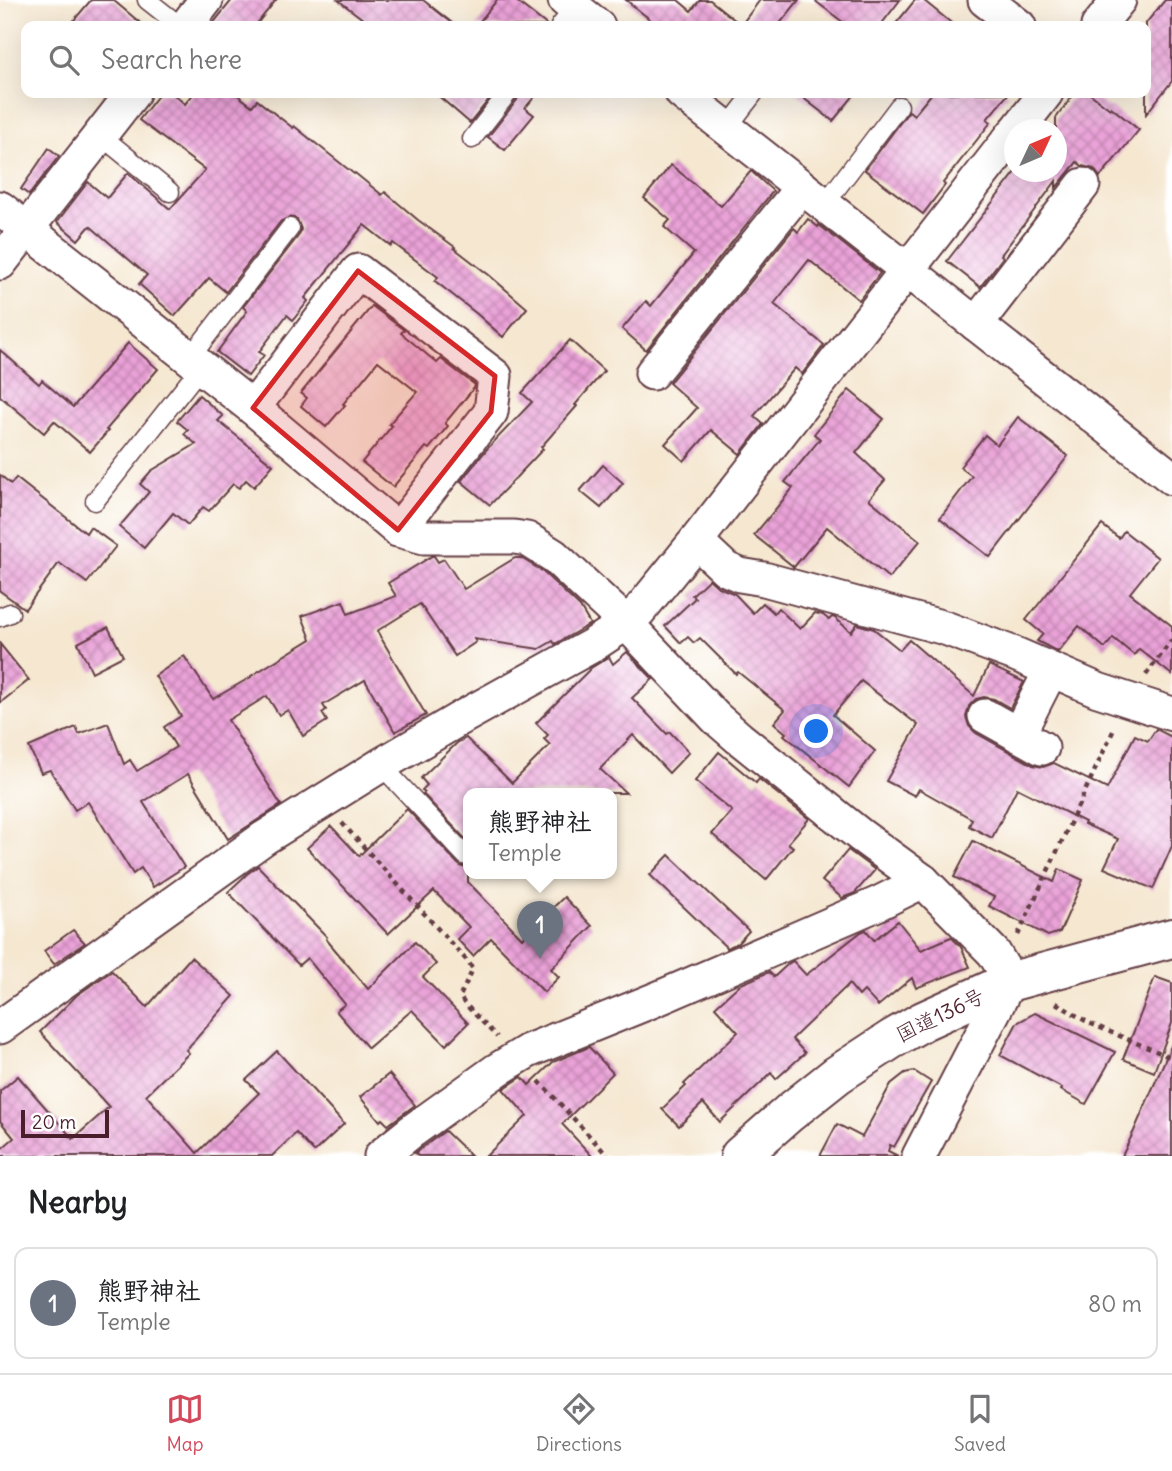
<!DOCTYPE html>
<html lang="en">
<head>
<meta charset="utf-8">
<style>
  :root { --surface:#fff; --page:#f2f2f2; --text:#202124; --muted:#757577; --line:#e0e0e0; --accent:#d1495b }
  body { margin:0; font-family:Delius,"Klee One",sans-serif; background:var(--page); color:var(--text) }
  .compass { position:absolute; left:1004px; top:119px; width:63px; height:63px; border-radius:50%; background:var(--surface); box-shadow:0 7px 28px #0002; rotate:46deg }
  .scale { position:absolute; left:21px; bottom:18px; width:88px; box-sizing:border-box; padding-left:7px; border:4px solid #4a1f2b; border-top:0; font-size:19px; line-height:24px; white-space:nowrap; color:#4a1f2b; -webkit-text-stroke:5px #fff; paint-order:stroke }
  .you { position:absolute; left:817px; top:732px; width:24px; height:24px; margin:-18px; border:5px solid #fff; border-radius:50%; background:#1a73e8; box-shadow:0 0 0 10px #1a73e833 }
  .badge { display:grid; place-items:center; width:46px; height:46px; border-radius:50%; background:var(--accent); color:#fff; font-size:23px; font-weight:700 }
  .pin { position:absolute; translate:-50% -58px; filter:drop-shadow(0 2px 4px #0008) }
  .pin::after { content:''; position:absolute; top:37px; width:24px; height:21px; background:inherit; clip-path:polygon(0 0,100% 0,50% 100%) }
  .popup { position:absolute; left:463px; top:788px; width:154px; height:91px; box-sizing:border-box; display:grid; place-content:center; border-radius:14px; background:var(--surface); filter:drop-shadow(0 2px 5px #0005); font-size:23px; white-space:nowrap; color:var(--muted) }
  .popup b { font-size:26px; color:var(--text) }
  .popup::after { content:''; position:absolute; left:50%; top:100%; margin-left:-14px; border:14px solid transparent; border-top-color:var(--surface) }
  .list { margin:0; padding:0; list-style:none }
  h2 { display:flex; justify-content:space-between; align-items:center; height:91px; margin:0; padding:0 28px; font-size:30px }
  h2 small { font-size:23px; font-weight:400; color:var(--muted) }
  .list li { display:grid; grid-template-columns:46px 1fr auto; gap:21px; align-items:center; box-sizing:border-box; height:112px; margin:0 14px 14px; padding:0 14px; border:2px solid var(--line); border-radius:14px }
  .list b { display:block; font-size:26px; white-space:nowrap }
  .list p { margin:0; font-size:23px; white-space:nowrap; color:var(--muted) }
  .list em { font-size:23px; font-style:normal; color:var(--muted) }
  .icon { flex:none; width:38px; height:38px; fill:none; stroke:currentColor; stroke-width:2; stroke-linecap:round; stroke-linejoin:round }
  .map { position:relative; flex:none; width:1172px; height:1156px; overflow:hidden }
  .search { position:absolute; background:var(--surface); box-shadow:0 7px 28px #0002; left:21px; right:21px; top:21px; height:77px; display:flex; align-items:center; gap:18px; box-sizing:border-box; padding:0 24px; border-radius:14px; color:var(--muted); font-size:26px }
  .sheet { height:217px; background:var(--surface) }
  nav { display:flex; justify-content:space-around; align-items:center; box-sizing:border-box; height:98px; border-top:2px solid var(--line); background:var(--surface); font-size:19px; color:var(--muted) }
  nav a { display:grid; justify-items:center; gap:4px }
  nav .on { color:var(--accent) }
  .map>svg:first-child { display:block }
</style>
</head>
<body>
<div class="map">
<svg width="1172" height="1156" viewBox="0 0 1172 1156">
  <defs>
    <pattern id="building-cross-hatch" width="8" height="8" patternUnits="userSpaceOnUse" patternTransform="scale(1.75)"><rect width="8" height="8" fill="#eaa2d8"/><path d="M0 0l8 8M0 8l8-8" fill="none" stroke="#c083af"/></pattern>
  </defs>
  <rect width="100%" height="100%" fill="#fff"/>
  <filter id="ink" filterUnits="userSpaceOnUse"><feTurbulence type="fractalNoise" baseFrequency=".0143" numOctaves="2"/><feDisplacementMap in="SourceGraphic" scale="14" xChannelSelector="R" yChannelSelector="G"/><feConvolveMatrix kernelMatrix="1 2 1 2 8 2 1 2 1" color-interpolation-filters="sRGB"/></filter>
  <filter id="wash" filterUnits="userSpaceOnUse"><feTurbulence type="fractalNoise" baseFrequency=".00686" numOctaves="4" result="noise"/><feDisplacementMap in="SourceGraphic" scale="28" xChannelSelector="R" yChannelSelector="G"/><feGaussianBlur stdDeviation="1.57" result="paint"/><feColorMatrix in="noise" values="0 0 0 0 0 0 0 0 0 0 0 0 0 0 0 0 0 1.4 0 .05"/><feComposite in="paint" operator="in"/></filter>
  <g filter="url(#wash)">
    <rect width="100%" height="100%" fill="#f5e7d0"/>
    <g id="blocks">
      <g fill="url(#building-cross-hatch)">
        <polygon points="91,0 113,0 144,26 69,26"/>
        <polygon points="232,0 276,0 255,26 211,26"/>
        <polygon points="338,0 423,0 456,26 372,26"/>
        <polygon points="497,0 515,0 548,26 476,26"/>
        <polygon points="626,0 678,0 691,11 700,0 710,0 741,25 760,0 799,0 778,26 658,26"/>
        <polygon points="814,0 900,0 880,26 848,26"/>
        <polygon points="915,0 923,0 955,26 894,26"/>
        <polygon points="1165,0 1172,0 1172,81 1146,114 1146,23"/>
        <polygon points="160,93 172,93 185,104 194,93 235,93 252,106 257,100 293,128 294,126 354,174 355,173 382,195 385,192 418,220 455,247 454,248 489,275 527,308 503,337 477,314 435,281 438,277 393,243 391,246 364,225 305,298 308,301 293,320 287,315 259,352 264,355 248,376 217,352 247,311 243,307 299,235 301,229 297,219 291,217 281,221 226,292 209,278 175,316 139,284 147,275 90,226 78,240 57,222 88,182 107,198 128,173 170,209 205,170 139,120"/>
        <polygon points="435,93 494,93 470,123"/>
        <polygon points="519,93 538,93 525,108 534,115 505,150 488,137 517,100"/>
        <polygon points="797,93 856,93 833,121"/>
        <polygon points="932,93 1009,93 987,119 991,122 943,183 945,185 923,214 865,170 909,111 914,115"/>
        <polygon points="1075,93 1089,93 1110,109 1111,107 1139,130 1100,177 1094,169 1082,166 1077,162 1056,188 1056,181 1001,255 1003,257 980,287 947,261 1016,172 1056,172 1056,118"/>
        <polygon points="49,148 59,156 29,195 21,189"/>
        <polygon points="671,165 721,206 751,171 773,191 646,350 622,329 646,301 651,306 694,253 664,227 670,220 644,198"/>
        <polygon points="808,219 818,227 819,225 880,273 859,300 809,260 774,304 824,345 802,374 795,368 754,416 763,424 740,454 711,430 684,461 665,444 697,408 669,383 794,228 798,232"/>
        <polygon points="372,306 404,330 401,333 437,363 441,359 475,385 474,388 445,423 448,426 429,449 426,447 393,487 362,462 392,426 389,424 417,392 378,361 343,404 345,405 326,427 301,406 307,398 301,393"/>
        <polygon points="570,340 604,371 575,405 577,406 541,447 543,449 490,505 461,481 486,450 532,402 522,393"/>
        <polygon points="128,343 158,369 106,430 108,431 90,452 54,421 44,433 0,396 0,350 39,384 42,380 73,407"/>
        <polygon points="849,390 884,419 856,453 885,480 869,499 920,541 889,578 827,527 794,567 754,535 793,488 785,482 820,439 814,434"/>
        <polygon points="199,395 223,416 218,421 273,465 254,487 246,480 239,488 233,484 209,511 203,507 188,525 173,513 144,548 119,527 149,492 140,484 151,471 196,444 184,434 188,430 177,421"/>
        <polygon points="1018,417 1068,456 990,557 940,518 972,476 960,467 985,435 997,445"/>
        <polygon points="603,465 623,483 601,508 580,491"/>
        <polygon points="0,475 11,484 16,478 86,533 90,527 116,546 87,583 59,563 25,609 0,591"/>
        <polygon points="1102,525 1119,538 1124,531 1158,558 1130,593 1172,626 1172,675 1139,649 1134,655 1113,638 1105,648 1079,626 1058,652 1037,641 1043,634 1026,620"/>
        <polygon points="432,556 434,556 438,562 444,559 464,589 515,558 521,558 542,571 580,607 590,624 555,644 553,641 539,649 474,639 476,642 455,656 420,604 377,631 426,715 395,732 365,680 323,705 326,710 322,713 327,721 303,736 288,710 279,715 267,696 228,720 281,805 228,839 188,774 143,802 184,867 153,887 141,868 133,874 88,802 75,810 50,770 41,773 29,747 76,727 79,734 108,723 124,764 130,760 137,771 176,747 164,727 181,716 155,676 184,656 213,699 251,677 251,676 311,639 302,616 343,601 348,614 396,596 388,583"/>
        <polygon points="709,579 718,587 735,594 753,613 763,603 774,613 778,608 800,629 815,613 823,615 829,620 832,617 835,618 851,632 857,624 874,629 900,650 909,640 974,696 989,665 1024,682 1010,708 994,699 984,697 976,699 969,706 966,717 969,726 976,733 1033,765 1043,767 1054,763 1107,789 1135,735 1148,741 1156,729 1172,737 1172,846 1153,889 1104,868 1118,839 1084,824 1085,822 1017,788 992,838 969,826 972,819 919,789 915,796 886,781 918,725 861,681 833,715 875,751 849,787 784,735 786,733 774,723 785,710 738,672 736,674 700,638 694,643 688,637 681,643 665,626 695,598 692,595"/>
        <polygon points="108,627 123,656 92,672 78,643"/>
        <polygon points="0,644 29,680 0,703"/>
        <polygon points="627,652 653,679 632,698 667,734 670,732 689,752 669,773 633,735 600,769 626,793 468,793 468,842 423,794 425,792 422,790 427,785 421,778 457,743 466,738 512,783 550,745 544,739 548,735 536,723 591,668 609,657 613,664"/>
        <polygon points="719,752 756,783 759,779 809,819 788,843 793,847 766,880 712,834 732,811 695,781"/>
        <polygon points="407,809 458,864 462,867 468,867 468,882 522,938 564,897 592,926 551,969 559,977 544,992 491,938 473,956 457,939 469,927 434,891 388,934 307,848 331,826 359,856"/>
        <polygon points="973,841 1054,882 1059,869 1083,880 1060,932 1048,936 989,906 994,897 954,877"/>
        <polygon points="848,850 875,870 855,893 842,898 822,881"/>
        <polygon points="669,855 749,931 738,943 727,948 650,875"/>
        <polygon points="258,866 327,937 326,939 368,989 415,942 436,964 423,977 468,1023 446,1045 412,1010 368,1048 336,1011 345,1004 307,958 299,965 228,892 247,874"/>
        <polygon points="898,921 921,950 951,937 961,947 970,967 916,988 912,978 878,1006 864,991 859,996 849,984 792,1039 805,1053 776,1079 771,1073 720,1122 703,1103 679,1126 662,1109 686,1086 684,1084 738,1032 715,1007 739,985 769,972 774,977 788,964 793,961 806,975 861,932 866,930 874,940"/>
        <polygon points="73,930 85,943 54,964 44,951"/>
        <polygon points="191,957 234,996 186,1050 189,1053 146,1095 197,1153 259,1093 246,1080 277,1051 344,1124 314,1152 296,1133 272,1156 0,1156 0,1150 14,1138 0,1121 0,1091 18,1076 73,1139 109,1107 40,1032 77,995 112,971 147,1007"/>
        <polygon points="1155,977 1172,983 1172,1023 1154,1072 1123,1059"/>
        <polygon points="1035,1013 1115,1052 1086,1104 1061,1090 1062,1088 1000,1055 1017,1023"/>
        <polygon points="1172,1044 1172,1156 1122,1156 1134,1131"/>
        <polygon points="589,1047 613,1073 562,1124 592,1156 486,1156 527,1116 503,1089 522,1077 529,1085 553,1062"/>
        <polygon points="914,1071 931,1082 894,1147 890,1145 888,1151 898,1156 820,1156 837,1124 862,1137 891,1084 905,1073"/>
        <polygon points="389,1074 415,1105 388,1125 382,1119 380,1121 360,1097"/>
        <polygon points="445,1131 471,1156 418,1156 415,1153"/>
      </g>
    </g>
  </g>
  <g filter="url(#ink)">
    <use href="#blocks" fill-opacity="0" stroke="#643d44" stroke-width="2"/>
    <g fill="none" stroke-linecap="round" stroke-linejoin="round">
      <defs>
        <g id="lane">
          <polyline points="147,0 180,26"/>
          <polyline points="560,26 575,8"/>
          <polyline points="727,128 754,93"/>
          <polyline points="100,135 170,192"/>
          <polyline points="472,139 508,93"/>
          <polyline points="824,205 899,106"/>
          <polyline points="189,359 290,228"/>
          <polyline points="95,501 201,367"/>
          <polyline points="0,617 10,613"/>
          <polyline points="381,765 466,856"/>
        </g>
        <g id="street">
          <polyline points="565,0 598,26"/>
          <polyline points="985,0 1019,26"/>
          <polyline points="186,26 206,0"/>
          <polyline points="1098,26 1119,0"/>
          <polyline points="682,93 1172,478"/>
          <polyline points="1017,130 1046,93"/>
          <polyline points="0,208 253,408 398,530 424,537 514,537 527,539 554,556 626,623 716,718 739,738 860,835 923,881 994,953 1003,968 1009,982 919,1156"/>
          <polyline points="0,263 133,93"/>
          <polyline points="976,324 1083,185"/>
          <polyline points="652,373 802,187"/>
          <polyline points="253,408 358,271 495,376 491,412 398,530"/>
          <polyline points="696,541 726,569 740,575 764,579 945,628 1015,654 1098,690 1172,714"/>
          <polyline points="985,716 1042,748"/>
          <polyline points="1018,735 1051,670"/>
          <polyline points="0,1027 264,838 381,765 461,718 593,645 626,623 639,611 696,541 1014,133"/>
          <polyline points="381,1156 412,1131 497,1070 528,1051 659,998 794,940 877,904 923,881"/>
        </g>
        <polyline id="highway" points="740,1156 789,1113 837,1075 892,1039 923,1021 1009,982 1172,938"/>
      </defs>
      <use href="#lane" stroke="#643d44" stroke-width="21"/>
      <use href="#street" stroke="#643d44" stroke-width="37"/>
      <use href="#highway" stroke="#643d44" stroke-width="42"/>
      <g stroke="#643d44" stroke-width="4.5" stroke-dasharray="5 5" stroke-linecap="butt">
        <polyline points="1146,675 1172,640"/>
        <polyline points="342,823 469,963 473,969 460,996 464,1003 497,1037"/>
        <polyline points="1018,935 1115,727"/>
        <polyline points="1056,1003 1089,1023 1172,1058"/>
        <polyline points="539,1081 608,1156"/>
      </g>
      <use href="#lane" stroke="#fff" stroke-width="18"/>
      <use href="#street" stroke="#fff" stroke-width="33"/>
      <use href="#highway" stroke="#fff" stroke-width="38"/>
    </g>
  </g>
  <path fill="#d62828" fill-opacity="0.2" stroke="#d62828" stroke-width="5" stroke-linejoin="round" d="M 358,271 L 495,376 L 491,412 L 398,530 L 253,408 Z"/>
  <g text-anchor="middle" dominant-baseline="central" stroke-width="6" stroke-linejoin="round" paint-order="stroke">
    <g font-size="21" fill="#4a1f2b" stroke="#fff">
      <text transform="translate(940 1015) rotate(-26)">国道136号</text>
    </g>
  </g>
</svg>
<svg class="compass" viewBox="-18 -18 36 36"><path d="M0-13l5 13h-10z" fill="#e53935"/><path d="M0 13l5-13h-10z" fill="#757577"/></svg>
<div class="scale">20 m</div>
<div class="you"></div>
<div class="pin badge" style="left:540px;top:959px;background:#6b7280">1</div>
<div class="popup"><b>熊野神社</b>Temple</div>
<div class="search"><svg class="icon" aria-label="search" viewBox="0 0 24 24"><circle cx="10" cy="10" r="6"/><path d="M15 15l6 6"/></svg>Search here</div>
</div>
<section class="sheet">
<h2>Nearby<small></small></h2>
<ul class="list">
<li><span class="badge" style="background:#6b7280">1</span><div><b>熊野神社</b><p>Temple</p></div><em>80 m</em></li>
</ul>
</section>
<nav>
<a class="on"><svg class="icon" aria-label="map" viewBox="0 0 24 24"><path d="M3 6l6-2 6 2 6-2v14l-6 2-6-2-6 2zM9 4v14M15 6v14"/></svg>Map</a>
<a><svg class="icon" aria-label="directions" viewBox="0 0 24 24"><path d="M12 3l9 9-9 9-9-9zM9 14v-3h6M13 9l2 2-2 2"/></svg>Directions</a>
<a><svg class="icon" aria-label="saved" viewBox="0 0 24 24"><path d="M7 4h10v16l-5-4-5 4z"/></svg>Saved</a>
</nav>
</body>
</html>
